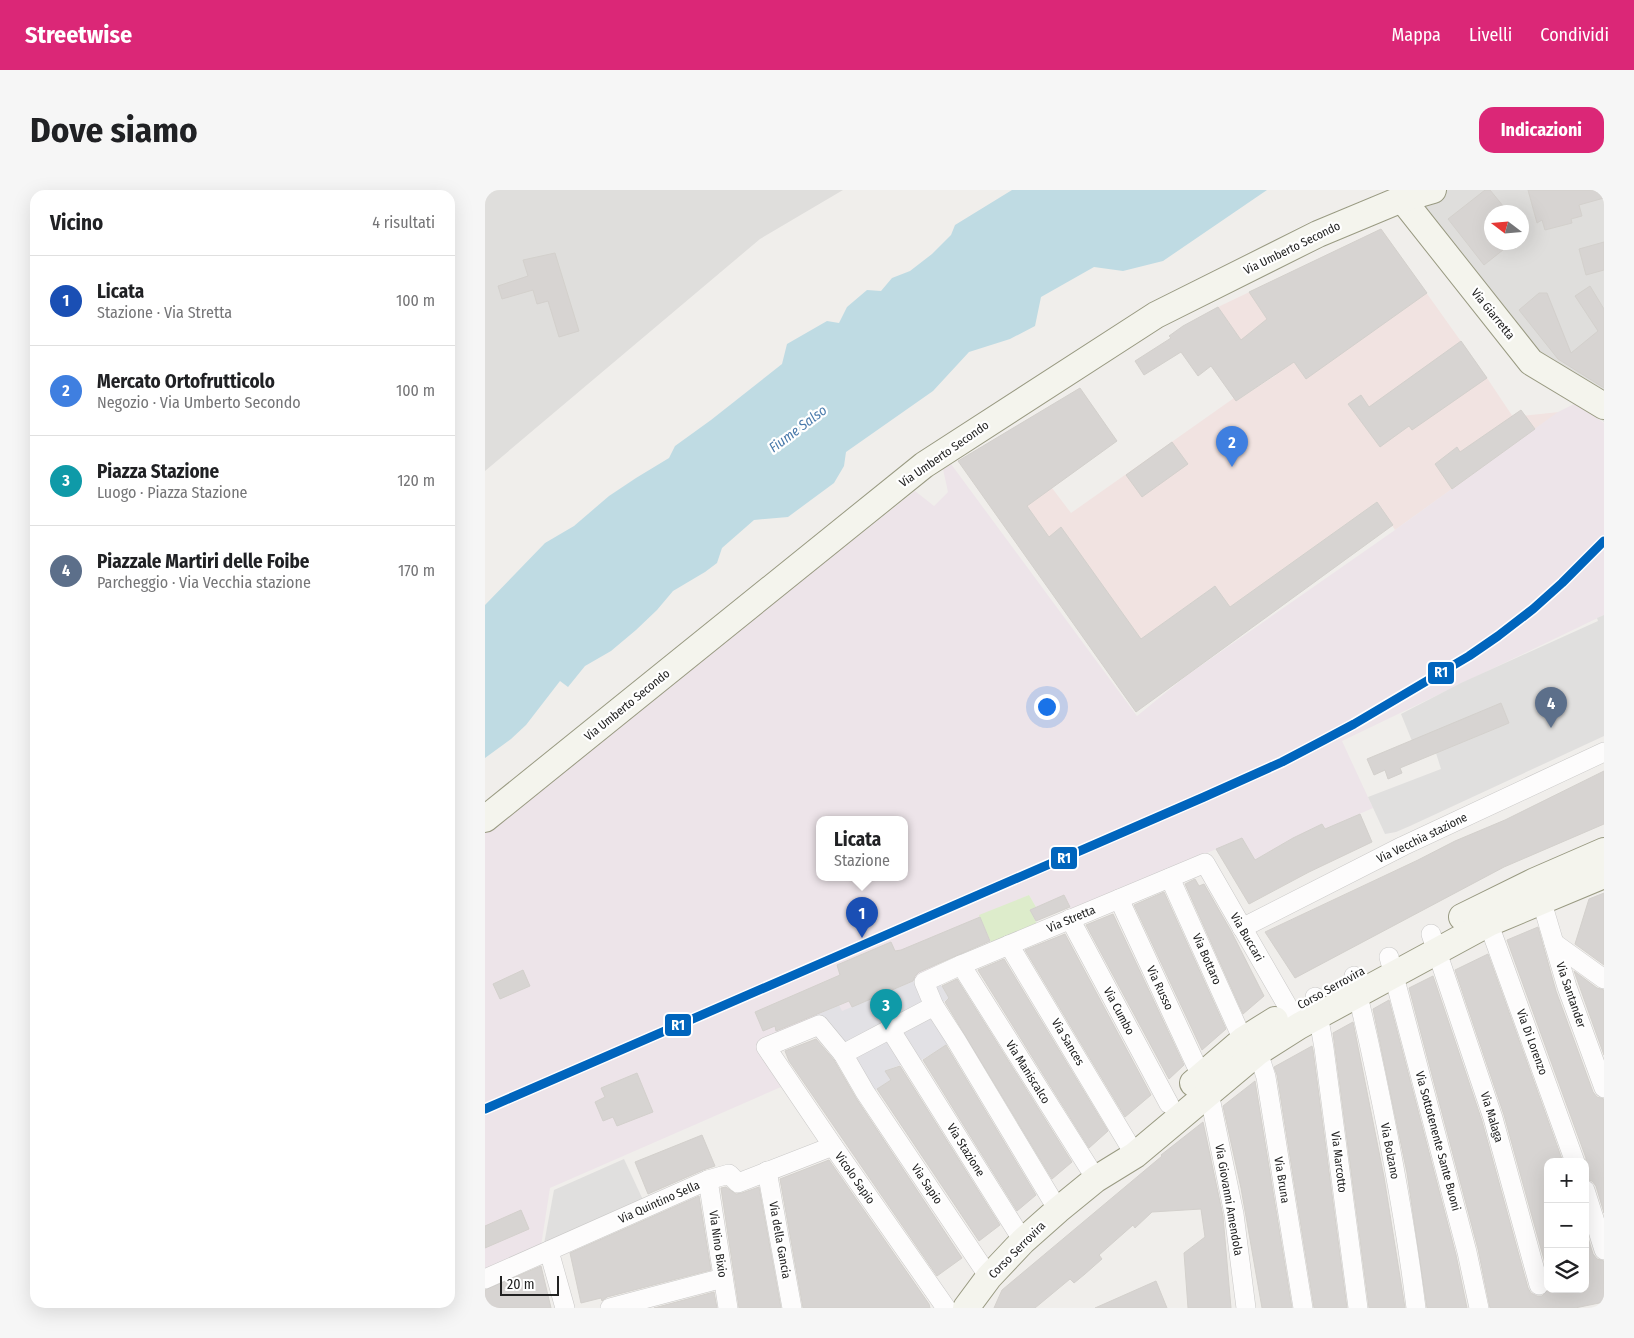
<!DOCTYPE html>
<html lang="it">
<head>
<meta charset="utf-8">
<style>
  :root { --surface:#fff; --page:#f6f6f6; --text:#202124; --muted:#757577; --line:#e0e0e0; --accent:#db2777 }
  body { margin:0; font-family:"Fira Sans Condensed",sans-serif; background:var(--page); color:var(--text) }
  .controls { position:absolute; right:15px; bottom:15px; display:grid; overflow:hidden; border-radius:10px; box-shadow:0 5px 20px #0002 }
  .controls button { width:45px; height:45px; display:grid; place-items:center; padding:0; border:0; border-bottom:1px solid var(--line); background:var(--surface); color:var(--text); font:25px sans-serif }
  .compass { position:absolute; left:999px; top:15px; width:45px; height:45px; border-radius:50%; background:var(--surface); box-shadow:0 5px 20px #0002; rotate:286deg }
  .scale { position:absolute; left:15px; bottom:12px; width:59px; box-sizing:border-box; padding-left:5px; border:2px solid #222; border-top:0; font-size:14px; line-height:18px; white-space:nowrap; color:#222; -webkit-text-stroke:4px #fff; paint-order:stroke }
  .you { position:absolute; left:561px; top:516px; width:18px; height:18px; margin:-12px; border:4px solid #fff; border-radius:50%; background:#1a73e8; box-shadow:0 0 0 8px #1a73e833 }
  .badge { display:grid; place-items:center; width:32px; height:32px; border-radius:50%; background:var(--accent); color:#fff; font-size:16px; font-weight:700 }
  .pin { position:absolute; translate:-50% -41px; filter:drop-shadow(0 1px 2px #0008) }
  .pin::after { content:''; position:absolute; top:26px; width:18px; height:15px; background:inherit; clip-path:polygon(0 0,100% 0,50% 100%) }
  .popup { position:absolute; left:331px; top:626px; width:92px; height:65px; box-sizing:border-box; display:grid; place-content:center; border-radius:10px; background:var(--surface); filter:drop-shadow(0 1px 4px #0005); font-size:16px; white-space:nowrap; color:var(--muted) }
  .popup b { font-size:19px; color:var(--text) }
  .popup::after { content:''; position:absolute; left:50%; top:100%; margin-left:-10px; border:10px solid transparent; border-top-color:var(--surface) }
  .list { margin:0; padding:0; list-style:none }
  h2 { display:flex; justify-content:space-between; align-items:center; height:65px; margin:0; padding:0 20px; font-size:21px }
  h2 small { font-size:16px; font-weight:400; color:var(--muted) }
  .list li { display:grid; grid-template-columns:32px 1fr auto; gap:15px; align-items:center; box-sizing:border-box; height:90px; padding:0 20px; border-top:1px solid var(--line) }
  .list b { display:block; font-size:19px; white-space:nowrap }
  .list p { margin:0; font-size:16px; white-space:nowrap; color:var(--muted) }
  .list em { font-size:16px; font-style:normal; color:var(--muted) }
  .icon { flex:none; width:28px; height:28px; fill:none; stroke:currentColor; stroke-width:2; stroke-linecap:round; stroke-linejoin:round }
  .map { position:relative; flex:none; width:1119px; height:1118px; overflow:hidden; border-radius:15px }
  header { display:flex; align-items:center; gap:30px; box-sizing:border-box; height:70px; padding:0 25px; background:var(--accent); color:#fff }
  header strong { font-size:24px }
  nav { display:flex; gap:28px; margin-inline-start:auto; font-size:18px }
  .intro { display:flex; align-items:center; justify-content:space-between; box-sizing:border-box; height:120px; padding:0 30px }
  h1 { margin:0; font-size:35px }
  .button { padding:12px 22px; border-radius:15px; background:var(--accent); color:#fff; font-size:18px; font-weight:700 }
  main { display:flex; gap:30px; padding:0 30px }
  aside { flex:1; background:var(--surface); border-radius:15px; box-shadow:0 5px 20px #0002 }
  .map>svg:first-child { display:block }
</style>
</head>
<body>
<header>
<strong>Streetwise</strong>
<nav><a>Mappa</a><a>Livelli</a><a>Condividi</a></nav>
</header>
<div class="intro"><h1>Dove siamo</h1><a class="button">Indicazioni</a></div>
<main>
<aside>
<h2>Vicino<small>4 risultati</small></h2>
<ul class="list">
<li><span class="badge" style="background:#1a4fb4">1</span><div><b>Licata</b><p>Stazione · Via Stretta</p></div><em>100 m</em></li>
<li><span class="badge" style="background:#3f7fe0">2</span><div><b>Mercato Ortofrutticolo</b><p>Negozio · Via Umberto Secondo</p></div><em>100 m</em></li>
<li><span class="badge" style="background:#0f9aa8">3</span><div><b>Piazza Stazione</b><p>Luogo · Piazza Stazione</p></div><em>120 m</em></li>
<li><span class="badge" style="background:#5c6f8a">4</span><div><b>Piazzale Martiri delle Foibe</b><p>Parcheggio · Via Vecchia stazione</p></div><em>170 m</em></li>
</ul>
</aside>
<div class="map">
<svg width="1119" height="1118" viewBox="0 0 1119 1118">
  <rect width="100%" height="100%" fill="#f0eeeb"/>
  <g fill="#dfdedc" fill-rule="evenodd">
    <polygon points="0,0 358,0 275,49 0,281"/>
    <path d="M 956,0 L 1119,0 L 1119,232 L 1107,223 L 917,26 ZM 1006,22 L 1036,22 L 1036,52 L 1006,52 Z"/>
  </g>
  <polygon fill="#f1e3e1" points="896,39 1002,188 1028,227 1074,222 910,340 892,312 745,417 728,397 656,449 576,337 564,347 542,316 567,298 586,323 749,208 751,211 791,185 763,146 756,150 733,117"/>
  <path fill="#ede4e9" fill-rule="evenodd" d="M 1091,213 L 1119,233 L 1119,425 L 857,551 L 888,618 L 840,639 L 837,634 L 808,648 L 770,670 L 757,648 L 586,721 L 579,705 L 551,717 L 544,705 L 469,738 L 459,758 L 453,745 L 439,750 L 453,781 L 275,856 L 282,876 L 296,897 L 65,998 L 56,1056 L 0,1080 L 0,642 L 430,301 L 449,316 L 463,302 L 458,279 L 466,274 L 652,526 L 701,486 L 910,340 L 1073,222 ZM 334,629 L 420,629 L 420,687 L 334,687 Z"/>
  <polygon fill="#ddeccb" points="544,705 551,717 545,720 552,734 508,757 494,725"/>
  <g fill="#e0dfde">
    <polygon points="1119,425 1119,546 925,636 911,642 900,644 883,607 956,579 951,563 1024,533 1016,513 927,551 916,524 976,493 1113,431 1112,428"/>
    <polygon points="139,969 159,1012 59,1054 69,1000"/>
  </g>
  <polygon fill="#e2e1e5" points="453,781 454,792 464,808 457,813 467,852 433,872 418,874 400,881 406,890 387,902 372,901 328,838 325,828 354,815 357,821"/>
  <polygon fill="#bfdbe3" points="527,0 782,0 678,71 638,81 609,77 556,107 550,136 525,149 484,162 448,201 361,262 359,276 349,293 303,327 269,330 237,358 232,373 220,382 188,401 172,420 151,440 126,461 100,476 83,497 75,491 41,535 26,549 0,568 0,415 60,353 89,336 124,306 151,288 184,268 190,256 226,230 297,174 302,154 342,131 354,133 362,117 382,100 396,101 407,88 425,81 447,64 466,45 470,35"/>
  <g fill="#d7d4d2" stroke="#d3d0cc">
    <polygon points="1000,0 1005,0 1023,22 1006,22 1006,52 1028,52 999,75 963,29"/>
    <polygon points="1043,0 1119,0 1119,8 1094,15 1097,26 1086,29 1087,33 1060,40 1057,30 1052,33"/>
    <polygon points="896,39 942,103 821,189 809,172 751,211 726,176 713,186 696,162 659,185 650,171 686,148 684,146 698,136 733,117 756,150 782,129 764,102"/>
    <polygon points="1119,52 1119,80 1101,85 1094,59"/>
    <polygon points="70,63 94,141 74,147 63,111 52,114 48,100 17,109 13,96 43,86 38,70"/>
    <polygon points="1105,96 1119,119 1119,198 1073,169 1034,120 1054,103 1062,103 1086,163 1113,141 1090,106"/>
    <polygon points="976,151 1002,188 927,240 924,236 895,257 863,214 876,205 884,217"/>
    <polygon points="595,198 632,251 542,316 564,347 576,337 656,449 730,396 745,417 892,312 908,335 651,522 473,271"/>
    <polygon points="1036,220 1050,239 967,299 950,274 972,257 975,262"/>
    <polygon points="687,252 703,274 657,307 641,285"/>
    <polygon points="1016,513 1024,533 915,578 917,583 903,589 900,580 889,585 882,569"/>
    <polygon points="1119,581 1119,634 1019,677 810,788 780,742 933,670 970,651 1020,630"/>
    <polygon points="875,624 887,652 824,682 764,714 731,659 757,648 770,670 808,648 837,634 840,639"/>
    <polygon points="710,689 714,696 719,694 746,741 779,806 758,824 700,694"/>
    <polygon points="679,702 741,839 717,860 649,715"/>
    <polygon points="1119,703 1119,775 1090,754 1104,709"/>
    <polygon points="579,705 585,717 551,731 545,720"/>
    <polygon points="628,724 699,875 684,889 601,735"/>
    <polygon points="495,727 505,751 434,782 430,786 428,791 367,817 364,811 291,841 290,836 278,841 270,822 355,785 352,775 406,752 410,761 416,760"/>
    <polygon points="1053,737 1071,801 1108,902 1112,907 1119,909 1119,1023 1111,996 1107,991 1100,989 1101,968 1022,750"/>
    <polygon points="580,744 666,905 640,927 540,760"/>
    <polygon points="1003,764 1078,972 1063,972 1063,1084 1019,925 970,780"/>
    <polygon points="519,769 623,941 604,958 493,780"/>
    <polygon points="38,780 45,796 15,809 8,794"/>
    <polygon points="1089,781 1112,798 1119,800 1119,865"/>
    <polygon points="948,786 997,931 1043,1098 1046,1103 1052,1106 1057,1106 1064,1099 1100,1099 1100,1038 1108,1064 1112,1069 1119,1071 1119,1112 1090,1118 1005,1118 993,1059 924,798"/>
    <polygon points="472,789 587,972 567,989 460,812 464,808 457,796"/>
    <polygon points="904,810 971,1065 982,1118 942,1118 922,983 888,819"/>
    <polygon points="868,832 899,987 920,1118 884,1118 848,843"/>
    <polygon points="331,849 349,870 371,908 477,1068 452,1086 304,871 300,861"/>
    <polygon points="461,855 551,1005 532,1021 438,870"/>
    <polygon points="827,856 828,860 862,1118 829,1118 792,885 789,877"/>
    <polygon points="415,876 515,1035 494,1051 392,899 406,890 400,881"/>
    <polygon points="152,883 168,922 132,936 128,927 118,931 110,912 120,907 116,898"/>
    <polygon points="770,891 807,1118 777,1118 756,998 738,916"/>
    <polygon points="718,932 738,1026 746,1118 703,1118 699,1063 720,1047 716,1019 667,1022 650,1038 648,1035 614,1065 617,1069 600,1084 589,1093 585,1089 550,1118 509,1118 517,1100 677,966 676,965"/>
    <polygon points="217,945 230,976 218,980 163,1004 150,972"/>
    <polygon points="344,970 444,1114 445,1118 318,1118 295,989"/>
    <polygon points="241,997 251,1004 257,1003 274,997 296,1118 254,1118 236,998"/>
    <polygon points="214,1006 226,1080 122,1107 117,1111 116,1108 96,1113 85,1063"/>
    <polygon points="36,1020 44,1039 0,1058 0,1036"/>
    <polygon points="56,1076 66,1118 0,1118 0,1100"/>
    <polygon points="671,1091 682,1118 610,1118"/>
    <polygon points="229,1102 232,1118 169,1118"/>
  </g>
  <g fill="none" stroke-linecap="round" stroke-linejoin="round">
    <defs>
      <g id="street">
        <polyline points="685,688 758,850"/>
        <polyline points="1053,699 1082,797 1119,898"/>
        <polyline points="634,709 724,903 749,1024 761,1118"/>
        <polyline points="999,721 1090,972"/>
        <polyline points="585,729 684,914"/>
        <polyline points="757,738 918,656 1119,562"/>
        <polyline points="946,744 1008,928 1054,1095"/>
        <polyline points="1069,753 1119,789"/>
        <polyline points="524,755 650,965"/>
        <polyline points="904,767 982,1062 994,1118"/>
        <polyline points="476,775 611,989"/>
        <path d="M 869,786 C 873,808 879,830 884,853 C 903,940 920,1029 931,1118"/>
        <polyline points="830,807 839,858 873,1118"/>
        <polyline points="405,839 538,1051"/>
        <polyline points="773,862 781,887 818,1118"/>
        <polyline points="358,864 449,816"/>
        <polyline points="282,981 307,1118"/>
        <polyline points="223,990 243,1118"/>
        <polyline points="1100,1000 1119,1060"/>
        <polyline points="573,1020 471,850 449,816 439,792 476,775 720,673 814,836"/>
        <polyline points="64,1061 80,1118"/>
        <polyline points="0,1089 223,990 244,984 253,993 348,956"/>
        <polyline points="125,1118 238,1088"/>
        <polyline points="461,1118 348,956 281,857 334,835 358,864 380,902 504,1087"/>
      </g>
      <g id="secondary">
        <polyline points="917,9 1046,172 1119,216"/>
        <polyline points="0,629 439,275 671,125 833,44 917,9 948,0"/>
        <polyline points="977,727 1050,691 1119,661"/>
        <polyline points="708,893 758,850 790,830"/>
        <polyline points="481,1118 504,1087 538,1051 573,1020 611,989 650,965 773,862 814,836 1004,733 1119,685"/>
      </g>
    </defs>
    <use href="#street" stroke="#c9c8c7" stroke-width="20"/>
    <use href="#secondary" stroke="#999a82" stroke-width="28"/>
    <use href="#street" stroke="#fdfcfc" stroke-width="19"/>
    <use href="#secondary" stroke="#f4f4ed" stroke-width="26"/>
    <defs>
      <polyline id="rail-1" points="0,919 719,607 797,572 839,550 869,534 984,466 1013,446 1048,419 1077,393 1119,351"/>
    </defs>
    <use href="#rail-1" stroke="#fff" stroke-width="12"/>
    <use href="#rail-1" stroke="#0065bd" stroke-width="9"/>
  </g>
  <g text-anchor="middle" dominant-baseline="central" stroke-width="4.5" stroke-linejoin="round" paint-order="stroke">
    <g font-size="12" fill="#222" stroke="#fff">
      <text transform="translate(807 58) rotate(-26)">Via Umberto Secondo</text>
      <text transform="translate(1008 124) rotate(51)">Via Giarretta</text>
      <text transform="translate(459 264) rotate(-35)">Via Umberto Secondo</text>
      <text transform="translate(142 515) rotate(-39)">Via Umberto Secondo</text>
      <text transform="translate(937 648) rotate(-26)">Via Vecchia stazione</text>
      <text transform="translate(586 729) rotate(-23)">Via Stretta</text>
      <text transform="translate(762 747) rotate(60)">Via Buccari</text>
      <text transform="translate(722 769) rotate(66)">Via Bottaro</text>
      <text transform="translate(675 798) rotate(65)">Via Russo</text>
      <text transform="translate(846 798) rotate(-29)">Corso Serrovira</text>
      <text transform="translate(1086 805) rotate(71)">Via Santander</text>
      <text transform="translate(634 821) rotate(62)">Via Cumbo</text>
      <text transform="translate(583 852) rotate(59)">Via Sances</text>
      <text transform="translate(1047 852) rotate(70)">Via Di Lorenzo</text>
      <text transform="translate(543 882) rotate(58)">Via Maniscalco</text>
      <text transform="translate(1007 927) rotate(73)">Via Malaga</text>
      <text transform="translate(953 951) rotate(75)">Via Sottotenente Sante Buoni</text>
      <text transform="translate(481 960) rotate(58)">Via Stazione</text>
      <text transform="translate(905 961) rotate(79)">Via Bolzano</text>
      <text transform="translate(854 972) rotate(83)">Via Marcotto</text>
      <text transform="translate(370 988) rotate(55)">Vicolo Sapio</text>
      <text transform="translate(797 990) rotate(81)">Via Bruna</text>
      <text transform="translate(442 994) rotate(56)">Via Sapio</text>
      <text transform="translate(744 1010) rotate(80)">Via Giovanni Amendola</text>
      <text transform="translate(174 1012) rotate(-24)">Via Quintino Sella</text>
      <text transform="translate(295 1050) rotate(80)">Via della Gancia</text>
      <text transform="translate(233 1054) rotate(82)">Via Nino Bixio</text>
      <text transform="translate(532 1060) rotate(-45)">Corso Serrovira</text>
    </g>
    <g font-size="14" font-style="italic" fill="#4a7aab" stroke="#fff">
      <text transform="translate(313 239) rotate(-37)">Fiume Salso</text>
    </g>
  </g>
  <g stroke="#fff" stroke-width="2">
    <rect x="942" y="471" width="28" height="24" rx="5" fill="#0065bd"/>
    <rect x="565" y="656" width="28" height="24" rx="5" fill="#0065bd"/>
    <rect x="179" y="823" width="28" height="24" rx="5" fill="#0065bd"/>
  </g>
  <g font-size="14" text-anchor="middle" font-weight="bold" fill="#fff">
    <text x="956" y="487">R1</text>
    <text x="579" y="673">R1</text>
    <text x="193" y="840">R1</text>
  </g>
</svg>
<div class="controls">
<button>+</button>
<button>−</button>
<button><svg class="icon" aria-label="layers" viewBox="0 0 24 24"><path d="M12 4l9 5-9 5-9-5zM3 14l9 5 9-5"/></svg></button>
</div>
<svg class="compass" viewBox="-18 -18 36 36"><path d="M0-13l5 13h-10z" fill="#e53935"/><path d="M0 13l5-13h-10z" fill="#757577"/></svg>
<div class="scale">20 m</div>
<div class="you"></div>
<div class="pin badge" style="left:377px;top:748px;background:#1a4fb4">1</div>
<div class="popup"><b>Licata</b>Stazione</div>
<div class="pin badge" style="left:747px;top:277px;background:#3f7fe0">2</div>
<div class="pin badge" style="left:401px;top:840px;background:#0f9aa8">3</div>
<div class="pin badge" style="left:1066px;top:538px;background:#5c6f8a">4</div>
</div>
</main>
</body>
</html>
